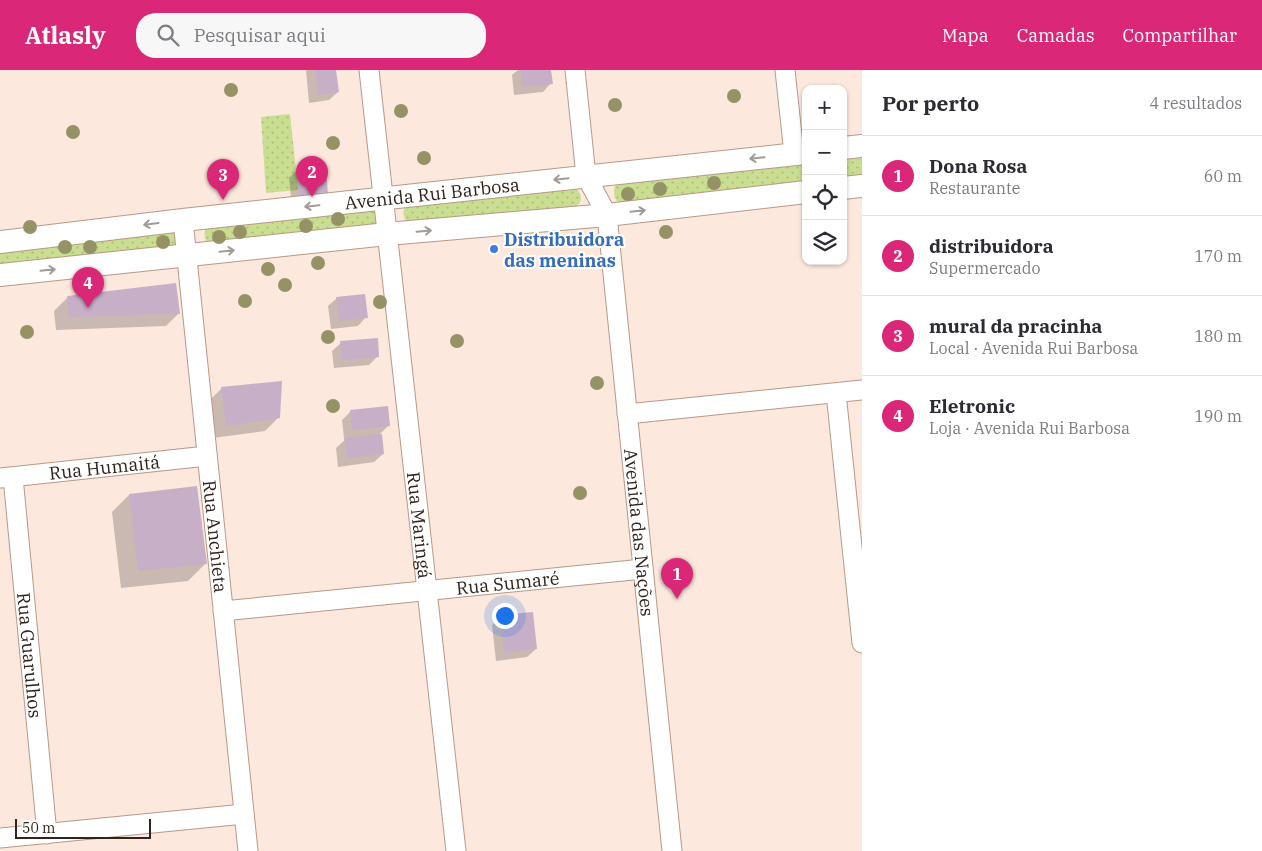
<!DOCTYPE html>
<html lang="pt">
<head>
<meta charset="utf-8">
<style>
  :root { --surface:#fff; --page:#f7f7f7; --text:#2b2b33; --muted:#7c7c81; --line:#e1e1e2; --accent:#db2777 }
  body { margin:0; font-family:"IBM Plex Serif",serif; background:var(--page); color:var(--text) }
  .controls { position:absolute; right:15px; top:15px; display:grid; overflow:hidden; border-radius:10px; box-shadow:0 1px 4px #0004 }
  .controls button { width:45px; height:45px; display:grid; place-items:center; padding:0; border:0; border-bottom:1px solid var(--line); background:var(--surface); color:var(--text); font:25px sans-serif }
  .scale { position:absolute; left:15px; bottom:12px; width:136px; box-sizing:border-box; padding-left:5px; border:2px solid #30241d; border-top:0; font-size:14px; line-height:18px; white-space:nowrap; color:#30241d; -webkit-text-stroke:4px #fff; paint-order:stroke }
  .you { position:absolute; left:504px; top:545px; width:18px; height:18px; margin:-12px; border:4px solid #fff; border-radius:50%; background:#1a73e8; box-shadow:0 0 0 8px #1a73e833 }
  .badge { display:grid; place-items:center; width:32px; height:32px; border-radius:50%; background:var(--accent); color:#fff; font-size:16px; font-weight:700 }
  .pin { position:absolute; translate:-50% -41px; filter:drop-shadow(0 1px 2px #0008) }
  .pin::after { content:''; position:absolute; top:26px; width:18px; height:15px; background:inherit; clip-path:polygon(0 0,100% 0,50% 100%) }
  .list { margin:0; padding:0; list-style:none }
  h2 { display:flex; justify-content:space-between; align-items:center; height:65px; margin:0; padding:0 20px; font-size:21px }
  h2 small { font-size:16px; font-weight:400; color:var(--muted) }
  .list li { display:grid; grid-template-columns:32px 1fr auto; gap:15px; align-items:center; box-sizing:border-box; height:80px; padding:0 20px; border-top:1px solid var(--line) }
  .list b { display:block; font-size:19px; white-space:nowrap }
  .list p { margin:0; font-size:16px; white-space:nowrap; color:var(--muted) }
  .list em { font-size:16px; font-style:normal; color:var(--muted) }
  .icon { flex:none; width:28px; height:28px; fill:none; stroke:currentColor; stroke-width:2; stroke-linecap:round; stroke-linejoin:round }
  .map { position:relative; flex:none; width:862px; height:781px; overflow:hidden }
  header { display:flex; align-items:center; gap:30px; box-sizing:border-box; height:70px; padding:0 25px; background:var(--accent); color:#fff }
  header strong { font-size:24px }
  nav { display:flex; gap:28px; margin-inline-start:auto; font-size:18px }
  .search { width:350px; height:45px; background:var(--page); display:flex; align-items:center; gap:12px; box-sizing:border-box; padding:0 18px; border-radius:20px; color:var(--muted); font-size:19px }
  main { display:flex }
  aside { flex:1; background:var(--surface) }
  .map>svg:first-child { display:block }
</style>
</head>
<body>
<header>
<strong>Atlasly</strong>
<div class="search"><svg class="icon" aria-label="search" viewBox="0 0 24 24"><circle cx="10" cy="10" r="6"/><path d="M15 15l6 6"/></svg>Pesquisar aqui</div>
<nav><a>Mapa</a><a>Camadas</a><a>Compartilhar</a></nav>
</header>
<main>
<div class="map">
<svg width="862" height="781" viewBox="0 0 862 781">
  <defs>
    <pattern id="grass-dots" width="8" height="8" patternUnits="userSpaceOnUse" patternTransform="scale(1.25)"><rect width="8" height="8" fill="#c9de91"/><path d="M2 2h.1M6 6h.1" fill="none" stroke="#adbe7d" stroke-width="1.8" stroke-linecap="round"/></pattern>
  </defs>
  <rect width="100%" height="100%" fill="#fce8dc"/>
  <g fill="url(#grass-dots)">
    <polygon points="290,44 298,120 266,123 261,47"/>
    <polygon points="862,84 862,109 843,111 843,87"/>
    <path d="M 806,91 L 806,115 L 621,136 C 613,129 612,121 617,112 Z"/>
    <path d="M 575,118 C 583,124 583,132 575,138 L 406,151 C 402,144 403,139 408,133 Z"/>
    <path d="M 376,138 L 380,154 L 206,172 C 204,165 204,160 207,154 Z"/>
    <polygon points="176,161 178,178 0,200 0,177"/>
  </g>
  <g fill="#0003">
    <polygon points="306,0 335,0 338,22 329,30 309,33"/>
    <polygon points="518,0 550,0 551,13 543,22 514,25 512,5"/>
    <polygon points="325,96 292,136 289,108 298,99"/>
    <polygon points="67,228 179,243 166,256 56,260 54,241"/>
    <polygon points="337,228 366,247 358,256 331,259 328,236"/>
    <polygon points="341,273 378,286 369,295 334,298 332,281"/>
    <polygon points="222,318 278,348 265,361 213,368 209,331"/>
    <polygon points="351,341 388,356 380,364 383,384 374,392 338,397 336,378 347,368 344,368 342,350"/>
    <polygon points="129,425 205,494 188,511 121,518 112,442"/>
    <polygon points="501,547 536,579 527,587 496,591 492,555"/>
  </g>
  <g fill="#c7afc8">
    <polygon points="315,0 336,0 339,22 318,25"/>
    <polygon points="521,0 551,0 553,14 522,17"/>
    <polygon points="326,94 328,126 300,128 297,98"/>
    <polygon points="176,213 180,244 69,247 67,226"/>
    <polygon points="365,224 368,248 339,251 336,227"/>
    <polygon points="378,268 379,287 342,290 340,271"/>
    <polygon points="282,311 280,348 226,356 221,317"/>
    <polygon points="388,336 390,356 352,360 350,340"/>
    <polygon points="382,364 384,384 347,388 344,368"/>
    <polygon points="197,416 207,494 138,501 129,424"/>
    <polygon points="533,542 537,579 504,583 500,545"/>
  </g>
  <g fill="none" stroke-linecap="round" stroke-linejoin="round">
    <defs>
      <g id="minor">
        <path id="s1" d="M 369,0 L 456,781"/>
        <path id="s2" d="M 575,0 L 586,106 L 607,145 L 672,781"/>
        <polyline points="785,0 794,84"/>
        <path id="s3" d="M 183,150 L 248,781"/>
        <polyline points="836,323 862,573"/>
        <polyline points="627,344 862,320"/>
        <path id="s4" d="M 13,407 L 47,764"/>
        <path id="s5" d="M 1,408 L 207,386"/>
        <path id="s6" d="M 223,541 L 643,499"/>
        <polyline points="0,768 244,744"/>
      </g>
      <g id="tertiary">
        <polyline points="843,78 862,76"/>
        <polyline points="843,118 862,116"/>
        <path id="s7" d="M 0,172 L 183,150 L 806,83"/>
        <polyline points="0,205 387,164 607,145 806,122"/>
      </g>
    </defs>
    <use href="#minor" stroke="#b79987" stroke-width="21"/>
    <use href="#tertiary" stroke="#b79987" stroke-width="24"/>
    <use href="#minor" stroke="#fff" stroke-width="19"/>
    <use href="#tertiary" stroke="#fff" stroke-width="22"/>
  </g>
  <g fill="#959366">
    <circle cx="231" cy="20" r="7"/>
    <circle cx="734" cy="26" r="7"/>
    <circle cx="615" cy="35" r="7"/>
    <circle cx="401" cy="41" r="7"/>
    <circle cx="73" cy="62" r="7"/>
    <circle cx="333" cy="73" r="7"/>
    <circle cx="424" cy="88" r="7"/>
    <circle cx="714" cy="113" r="7"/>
    <circle cx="660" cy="119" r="7"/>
    <circle cx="628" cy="124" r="7"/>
    <circle cx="338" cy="149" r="7"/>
    <circle cx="306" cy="156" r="7"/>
    <circle cx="30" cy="157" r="7"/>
    <circle cx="240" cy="162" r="7"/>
    <circle cx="666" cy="162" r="7"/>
    <circle cx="219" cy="167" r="7"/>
    <circle cx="163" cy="172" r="7"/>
    <circle cx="65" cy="177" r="7"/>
    <circle cx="90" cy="177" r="7"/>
    <circle cx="318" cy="193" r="7"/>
    <circle cx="268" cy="199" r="7"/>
    <circle cx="285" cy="215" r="7"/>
    <circle cx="245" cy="231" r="7"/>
    <circle cx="380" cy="232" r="7"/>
    <circle cx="27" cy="262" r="7"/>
    <circle cx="328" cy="267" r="7"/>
    <circle cx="457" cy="271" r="7"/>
    <circle cx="597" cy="313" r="7"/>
    <circle cx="333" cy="336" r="7"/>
    <circle cx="580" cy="423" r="7"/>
  </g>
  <defs><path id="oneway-shaft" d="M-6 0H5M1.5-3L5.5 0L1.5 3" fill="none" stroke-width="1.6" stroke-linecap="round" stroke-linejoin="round" transform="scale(1.25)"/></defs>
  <g stroke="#a29c99">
    <use href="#oneway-shaft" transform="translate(757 88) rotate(174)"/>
    <use href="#oneway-shaft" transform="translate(561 109) rotate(174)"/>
    <use href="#oneway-shaft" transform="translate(312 136) rotate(174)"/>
    <use href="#oneway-shaft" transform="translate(638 141) rotate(-6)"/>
    <use href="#oneway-shaft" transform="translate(151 154) rotate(173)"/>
    <use href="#oneway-shaft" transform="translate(424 161) rotate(-5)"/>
    <use href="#oneway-shaft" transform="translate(227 181) rotate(-6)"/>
    <use href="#oneway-shaft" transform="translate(48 200) rotate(-6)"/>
  </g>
  <circle fill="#3f7fe0" stroke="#fff" stroke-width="2" cx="494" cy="179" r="5"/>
  <g text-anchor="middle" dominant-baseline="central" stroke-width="4" stroke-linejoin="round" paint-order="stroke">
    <g font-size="18" fill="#30241d" stroke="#fff">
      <text stroke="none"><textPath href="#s7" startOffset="435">Avenida Rui Barbosa</textPath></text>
      <text stroke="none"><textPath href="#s5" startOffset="104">Rua Humaitá</textPath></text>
      <text stroke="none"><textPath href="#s1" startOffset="458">Rua Maringá</textPath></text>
      <text stroke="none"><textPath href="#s2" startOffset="470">Avenida das Nações</textPath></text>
      <text stroke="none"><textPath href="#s3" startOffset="318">Rua Anchieta</textPath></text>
      <text stroke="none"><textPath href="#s6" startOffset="286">Rua Sumaré</textPath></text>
      <text stroke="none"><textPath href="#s4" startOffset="179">Rua Guarulhos</textPath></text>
    </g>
    <g font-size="18" font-weight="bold" fill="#366cbe" stroke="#fff" text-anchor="start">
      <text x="504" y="169">Distribuidora<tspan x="504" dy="21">das meninas</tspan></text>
    </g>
  </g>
</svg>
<div class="controls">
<button>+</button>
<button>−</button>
<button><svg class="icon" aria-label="locate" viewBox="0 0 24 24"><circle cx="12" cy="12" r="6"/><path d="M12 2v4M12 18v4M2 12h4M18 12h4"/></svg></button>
<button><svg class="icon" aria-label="layers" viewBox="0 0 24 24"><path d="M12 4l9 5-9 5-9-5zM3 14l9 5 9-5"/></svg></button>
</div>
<div class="scale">50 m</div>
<div class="you"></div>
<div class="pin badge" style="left:677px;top:529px">1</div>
<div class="pin badge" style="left:312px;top:127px">2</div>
<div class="pin badge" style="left:223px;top:130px">3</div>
<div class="pin badge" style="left:88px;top:238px">4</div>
</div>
<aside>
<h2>Por perto<small>4 resultados</small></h2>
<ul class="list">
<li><span class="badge">1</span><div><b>Dona Rosa</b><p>Restaurante</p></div><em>60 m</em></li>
<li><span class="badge">2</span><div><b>distribuidora</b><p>Supermercado</p></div><em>170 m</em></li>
<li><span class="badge">3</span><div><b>mural da pracinha</b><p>Local · Avenida Rui Barbosa</p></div><em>180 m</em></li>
<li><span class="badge">4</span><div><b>Eletronic</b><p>Loja · Avenida Rui Barbosa</p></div><em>190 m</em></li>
</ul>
</aside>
</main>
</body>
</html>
